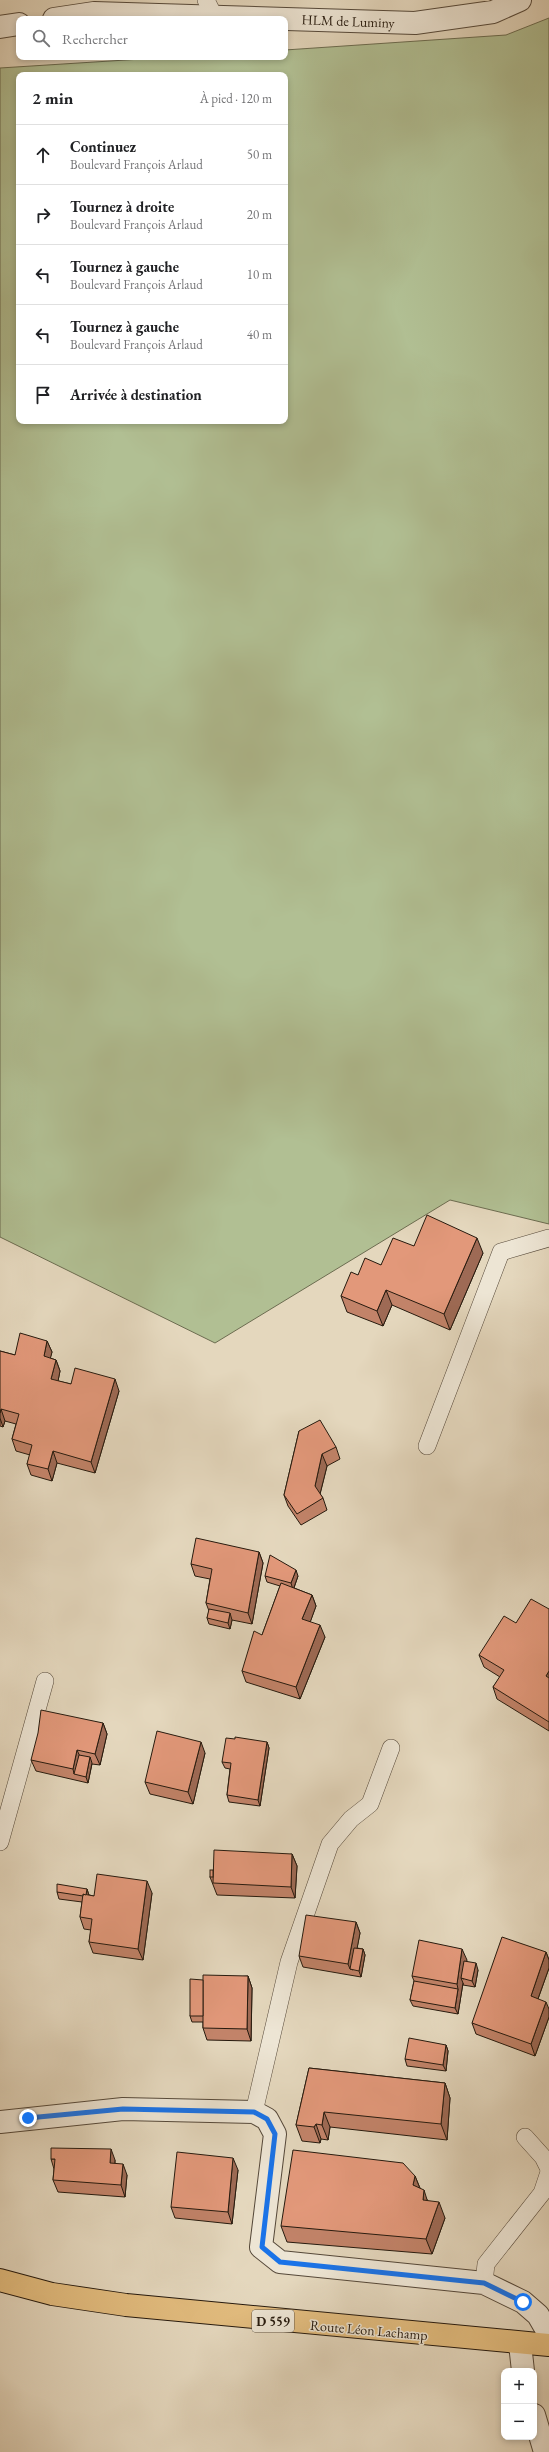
<!DOCTYPE html>
<html lang="fr">
<head>
<meta charset="utf-8">
<style>
  :root { --surface:#fff; --page:#f6f6f6; --text:#202124; --muted:#757577; --line:#e0e0e0 }
  body { margin:0; font-family:"EB Garamond",serif; background:var(--page); color:var(--text) }
  .controls { position:absolute; right:12px; bottom:12px; display:grid; overflow:hidden; border-radius:8px; box-shadow:0 2px 6px #0003 }
  .controls button { width:36px; height:36px; display:grid; place-items:center; padding:0; border:0; border-bottom:1px solid var(--line); background:var(--surface); color:var(--text); font:20px sans-serif }
  .stop { position:absolute; width:12px; height:12px; margin:-9px; border:3px solid #1a73e8; border-radius:50%; background:#fff }
  .stop.end { background:#1a73e8; border-color:#fff; box-shadow:0 1px 4px #0008 }
  .list { margin:0; padding:0; list-style:none }
  h2 { display:flex; justify-content:space-between; align-items:center; height:52px; margin:0; padding:0 16px; font-size:17px }
  h2 small { font-size:13px; font-weight:400; color:var(--muted) }
  .list li { display:grid; grid-template-columns:26px 1fr auto; gap:12px; align-items:center; box-sizing:border-box; height:60px; padding:0 16px; border-top:1px solid var(--line) }
  .list b { display:block; font-size:15px; white-space:nowrap }
  .list p { margin:0; font-size:13px; white-space:nowrap; color:var(--muted) }
  .list em { font-size:13px; font-style:normal; color:var(--muted) }
  .icon { flex:none; width:22px; height:22px; fill:none; stroke:currentColor; stroke-width:2; stroke-linecap:round; stroke-linejoin:round }
  .map { position:relative; flex:none; width:549px; height:2452px; overflow:hidden }
  .search { position:absolute; background:var(--surface); box-shadow:0 2px 6px #0003; left:16px; top:16px; width:272px; height:44px; display:flex; align-items:center; gap:10px; box-sizing:border-box; padding:0 14px; border-radius:8px; color:var(--muted); font-size:15px }
  .panel { position:absolute; background:var(--surface); box-shadow:0 2px 6px #0003; left:16px; top:72px; width:272px; height:352px; border-radius:8px }
  .map>svg:first-child { display:block }
</style>
</head>
<body>
<div class="map">
<svg width="549" height="2452" viewBox="0 0 549 2452">
  <rect width="100%" height="100%" fill="#e4d7bd"/>
  <filter id="stains"><feTurbulence type="fractalNoise" baseFrequency=".005" numOctaves="4"/><feColorMatrix values="0 0 0 0 .2 0 0 0 0 .09 0 0 0 0 .02 0 0 0 .5 -.17"/></filter>
  <radialGradient id="worn" r=".72"><stop offset=".6" stop-color="#630" stop-opacity="0"/><stop offset="1" stop-color="#630" stop-opacity=".3"/></radialGradient>
  <path fill="#b1bf93" stroke="#6c6c50" fill-rule="evenodd" d="M 549,18 L 549,1224 L 450,1200 L 215,1343 L 0,1237 L 0,68 L 173,57 L 285,57 L 285,50 L 506,35 ZM 19,75 L 285,75 L 285,421 L 19,421 Z"/>
  <g fill="none" stroke-linecap="round" stroke-linejoin="round">
    <defs>
      <g id="lane">
        <polyline points="206,0 214,16"/>
        <polyline points="427,1446 501,1252 549,1238"/>
        <polyline points="0,1842 45,1681"/>
        <polyline points="254,2112 289,1962 330,1844 351,1819 370,1804 391,1748"/>
        <polyline points="525,2137 543,2157 549,2169"/>
        <polyline points="484,2283 486,2264 542,2193 549,2172"/>
      </g>
      <g id="street">
        <polyline points="54,19 94,13 415,23 493,12 520,0"/>
        <polyline points="0,27 19,24"/>
        <polyline points="0,2122 123,2109 254,2112 267,2119 275,2134 261,2247 280,2262 484,2283 523,2302 538,2315 549,2334"/>
        <polyline points="520,2344 523,2371"/>
        <polyline points="534,2415 545,2452"/>
      </g>
      <polyline id="primary" points="0,2280 52,2294 126,2305 549,2345"/>
    </defs>
    <use href="#lane" stroke="#56493a" stroke-width="18"/>
    <use href="#street" stroke="#56493a" stroke-width="24"/>
    <use href="#primary" stroke="#261a0e" stroke-width="24"/>
    <use href="#lane" stroke="#ede5d4" stroke-width="17"/>
    <use href="#street" stroke="#ede5d4" stroke-width="22"/>
    <use href="#primary" stroke="#e2bc7e" stroke-width="22"/>
  </g>
  <g fill="#c28369" stroke="#261a0e">
    <polygon points="414,1246 483,1253 450,1330 392,1305 383,1326 347,1312 341,1296 358,1275 381,1265"/>
    <polygon points="47,1341 52,1352 50,1358 56,1360 60,1371 58,1381 71,1384 119,1391 95,1473 57,1463 52,1481 31,1475 27,1464 30,1455 16,1451 12,1439 16,1424 5,1421 3,1427 0,1426 0,1351 15,1355"/>
    <polygon points="299,1431 336,1447 340,1459 327,1466 320,1494 323,1498 327,1510 301,1525 288,1506 284,1495"/>
    <polygon points="259,1552 263,1563 252,1624 232,1620 230,1629 209,1624 207,1618 209,1611 206,1603 210,1579 195,1576 191,1564"/>
    <polygon points="265,1576 298,1576 294,1588 312,1595 316,1606 310,1622 325,1637 300,1699 246,1682 242,1671 262,1635 280,1586 267,1582"/>
    <polygon points="549,1609 549,1731 497,1699 493,1687 500,1677 484,1667 479,1655 516,1623"/>
    <polygon points="103,1723 107,1734 100,1765 92,1764 88,1783 36,1771 31,1760"/>
    <polygon points="267,1742 269,1748 260,1806 229,1802 227,1795 230,1769 225,1768 222,1762"/>
    <polygon points="205,1753 193,1804 150,1794 145,1782"/>
    <polygon points="292,1854 297,1866 295,1898 217,1895 210,1877 213,1870"/>
    <polygon points="87,1889 89,1895 94,1896 152,1893 143,1960 93,1953 89,1942 91,1930 84,1929 80,1917 82,1902 59,1899 57,1892"/>
    <polygon points="356,1922 360,1933 357,1948 363,1949 365,1955 361,1977 303,1967 299,1956"/>
    <polygon points="546,1952 549,1960 549,1968 538,1999 549,2009 549,2017 535,2056 476,2034 472,2023"/>
    <polygon points="467,1960 466,1961 478,1970 475,1987 463,1985 463,1983 458,2014 413,2006 410,2000 414,1981 412,1976"/>
    <polygon points="248,1976 252,1988 251,2041 207,2040 203,2028 203,2022 192,2022 190,2016 203,1980"/>
    <polygon points="446,2045 448,2051 446,2071 407,2066 405,2059"/>
    <polygon points="309,2068 445,2083 450,2098 447,2140 330,2127 328,2140 321,2139 320,2143 302,2141 296,2125"/>
    <polygon points="51,2159 115,2160 115,2163 127,2175 125,2197 58,2192 53,2180 54,2169"/>
    <polygon points="238,2170 232,2224 175,2218 171,2207"/>
    <polygon points="415,2176 420,2188 428,2201 445,2218 432,2254 287,2242 281,2226"/>
  </g>
  <g fill="#9e6a55" stroke="#261a0e">
    <polygon points="477,1238 483,1253 450,1330 444,1314"/>
    <polygon points="386,1290 392,1305 383,1326 377,1311"/>
    <polygon points="47,1341 52,1352 48,1368 44,1356"/>
    <polygon points="56,1360 60,1371 56,1391 51,1379"/>
    <polygon points="115,1379 119,1391 95,1473 91,1462"/>
    <polygon points="1,1409 5,1421 3,1427 0,1418 0,1413"/>
    <polygon points="53,1451 57,1463 52,1481 48,1469"/>
    <polygon points="322,1454 327,1466 319,1498 315,1486"/>
    <polygon points="259,1552 263,1563 252,1624 248,1613"/>
    <polygon points="296,1570 298,1576 293,1590 291,1583"/>
    <polygon points="312,1595 316,1606 307,1631 302,1619"/>
    <polygon points="230,1613 232,1620 230,1629 228,1623"/>
    <polygon points="320,1625 325,1637 300,1699 296,1687"/>
    <polygon points="549,1671 549,1685 546,1676"/>
    <polygon points="103,1723 107,1734 100,1765 95,1754"/>
    <polygon points="201,1742 205,1753 193,1804 188,1792"/>
    <polygon points="267,1742 269,1748 260,1806 258,1800"/>
    <polygon points="77,1750 82,1761 74,1774 73,1769"/>
    <polygon points="90,1757 92,1763 88,1783 86,1777"/>
    <polygon points="292,1854 297,1866 295,1898 291,1887"/>
    <polygon points="147,1881 152,1893 143,1960 138,1949"/>
    <polygon points="87,1889 89,1896 86,1897"/>
    <polygon points="356,1922 360,1933 353,1970 350,1969 348,1964"/>
    <polygon points="363,1949 365,1955 361,1977 359,1971"/>
    <polygon points="462,1949 467,1960 464,1979 461,1978 463,1983 458,2014 455,2008 458,1989 457,1984"/>
    <polygon points="546,1952 549,1960 549,1968 535,2007 531,1996"/>
    <polygon points="476,1963 478,1970 475,1987 472,1981"/>
    <polygon points="248,1976 252,1988 251,2041 247,2029"/>
    <polygon points="546,2002 549,2009 549,2017 535,2056 531,2044"/>
    <polygon points="446,2045 448,2051 446,2071 443,2065"/>
    <polygon points="445,2083 450,2098 447,2140 441,2124"/>
    <polygon points="324,2112 330,2127 328,2140 322,2125"/>
    <polygon points="316,2124 321,2139 320,2143 314,2127"/>
    <polygon points="111,2149 115,2160 114,2174 110,2163"/>
    <polygon points="233,2158 238,2170 232,2224 228,2212"/>
    <polygon points="123,2164 127,2175 125,2197 121,2185"/>
    <polygon points="415,2176 421,2191 413,2185"/>
    <polygon points="424,2190 429,2206 423,2200"/>
    <polygon points="439,2202 445,2218 432,2254 426,2239"/>
  </g>
  <g fill="#e2987a" stroke="#261a0e">
    <polygon points="427,1215 477,1238 444,1314 386,1290 377,1311 341,1296 351,1272 358,1275 365,1258 381,1265 393,1238 414,1246"/>
    <polygon points="20,1333 47,1341 44,1356 56,1360 51,1379 71,1384 75,1368 115,1379 91,1462 53,1451 48,1469 27,1464 32,1445 12,1439 19,1414 1,1409 0,1413 0,1351 15,1355"/>
    <polygon points="320,1420 336,1447 322,1454 315,1486 323,1498 297,1514 284,1495 299,1431"/>
    <polygon points="196,1538 259,1552 248,1613 206,1603 212,1569 191,1564"/>
    <polygon points="270,1555 296,1570 291,1583 265,1576"/>
    <polygon points="281,1583 312,1595 302,1619 320,1625 296,1687 242,1671 254,1631 262,1635"/>
    <polygon points="531,1599 549,1609 549,1671 546,1676 549,1678 549,1722 493,1687 504,1670 479,1655 504,1616 516,1623"/>
    <polygon points="209,1609 230,1613 228,1623 207,1618"/>
    <polygon points="41,1710 103,1723 95,1754 77,1750 73,1769 31,1760 38,1733"/>
    <polygon points="157,1731 201,1742 188,1792 145,1782"/>
    <polygon points="235,1737 267,1742 258,1800 227,1795 231,1763 222,1762 226,1738 235,1739"/>
    <polygon points="79,1755 90,1757 86,1777 74,1774"/>
    <polygon points="214,1850 292,1854 291,1887 213,1883"/>
    <rect x="210" y="1870" width="3" height="7"/>
    <polygon points="97,1874 147,1881 138,1949 89,1942 92,1919 80,1917 83,1894 94,1896"/>
    <polygon points="57,1884 87,1889 86,1895 83,1894 83,1896 57,1892"/>
    <polygon points="306,1915 356,1922 348,1964 299,1956"/>
    <polygon points="502,1937 546,1952 531,1996 546,2002 531,2044 472,2023"/>
    <polygon points="419,1940 462,1949 457,1984 412,1976"/>
    <polygon points="354,1948 363,1949 359,1971 350,1969"/>
    <polygon points="464,1961 476,1963 472,1981 461,1978"/>
    <polygon points="203,1975 248,1976 247,2029 203,2028"/>
    <polygon points="190,1979 203,1980 203,2016 190,2016"/>
    <polygon points="414,1981 458,1989 455,2008 410,2000"/>
    <polygon points="409,2038 446,2045 443,2065 405,2059"/>
    <polygon points="309,2068 445,2083 441,2124 324,2112 322,2125 316,2124 314,2127 296,2125"/>
    <polygon points="51,2148 111,2149 110,2163 123,2164 121,2185 53,2180 55,2159 51,2159"/>
    <polygon points="293,2150 403,2163 415,2176 413,2185 424,2190 423,2200 439,2202 426,2239 281,2226"/>
    <polygon points="177,2152 233,2158 228,2212 171,2207"/>
  </g>
  <g fill="none" stroke-linecap="round" stroke-linejoin="round">
    <polyline stroke="#1a73e8" stroke-width="5" points="28,2118 123,2109 254,2112 267,2119 275,2134 262,2247 280,2262 484,2283 523,2302"/>
  </g>
  <g text-anchor="middle" dominant-baseline="central" stroke-width="3" stroke-linejoin="round" paint-order="stroke">
    <rect fill="#ede5d4" stroke="#625749" stroke-width="1" x="252" y="2310" width="42" height="22" rx="3"/>
    <g font-size="13" font-weight="bold" fill="#261a0e">
      <text x="273" y="2321">D 559</text>
    </g>
    <g font-size="14" fill="#261a0e" stroke="#ede5d4">
      <text transform="translate(348 21) rotate(2)">HLM de Luminy</text>
      <text transform="translate(369 2330) rotate(5)">Route Léon Lachamp</text>
    </g>
  </g>
  <rect width="100%" height="100%" filter="url(#stains)"/>
  <rect width="100%" height="100%" fill="url(#worn)"/>
</svg>
<div class="controls">
<button>+</button>
<button>−</button>
</div>
<div class="stop" style="left:523px;top:2302px"></div>
<div class="stop end" style="left:28px;top:2118px"></div>
<div class="search"><svg class="icon" aria-label="search" viewBox="0 0 24 24"><circle cx="10" cy="10" r="6"/><path d="M15 15l6 6"/></svg>Rechercher</div>
<section class="panel">
<h2>2 min<small>À pied · 120 m</small></h2>
<ul class="list">
<li><svg class="icon" aria-label="ahead" viewBox="0 0 24 24"><path d="M12 20V5M6 11l6-6 6 6"/></svg><div><b>Continuez</b><p>Boulevard François Arlaud</p></div><em>50 m</em></li>
<li><svg class="icon" aria-label="right" viewBox="0 0 24 24"><path d="M7 20v-9h11M14 6l5 5-5 5"/></svg><div><b>Tournez à droite</b><p>Boulevard François Arlaud</p></div><em>20 m</em></li>
<li><svg class="icon" aria-label="left" viewBox="0 0 24 24"><path d="M17 20v-9H6M10 6l-5 5 5 5"/></svg><div><b>Tournez à gauche</b><p>Boulevard François Arlaud</p></div><em>10 m</em></li>
<li><svg class="icon" aria-label="left" viewBox="0 0 24 24"><path d="M17 20v-9H6M10 6l-5 5 5 5"/></svg><div><b>Tournez à gauche</b><p>Boulevard François Arlaud</p></div><em>40 m</em></li>
<li><svg class="icon" aria-label="arrive" viewBox="0 0 24 24"><path d="M6 21V4h12l-3 4 3 4H6"/></svg><div><b>Arrivée à destination</b></div></li>
</ul>
</section>
</div>
</body>
</html>
